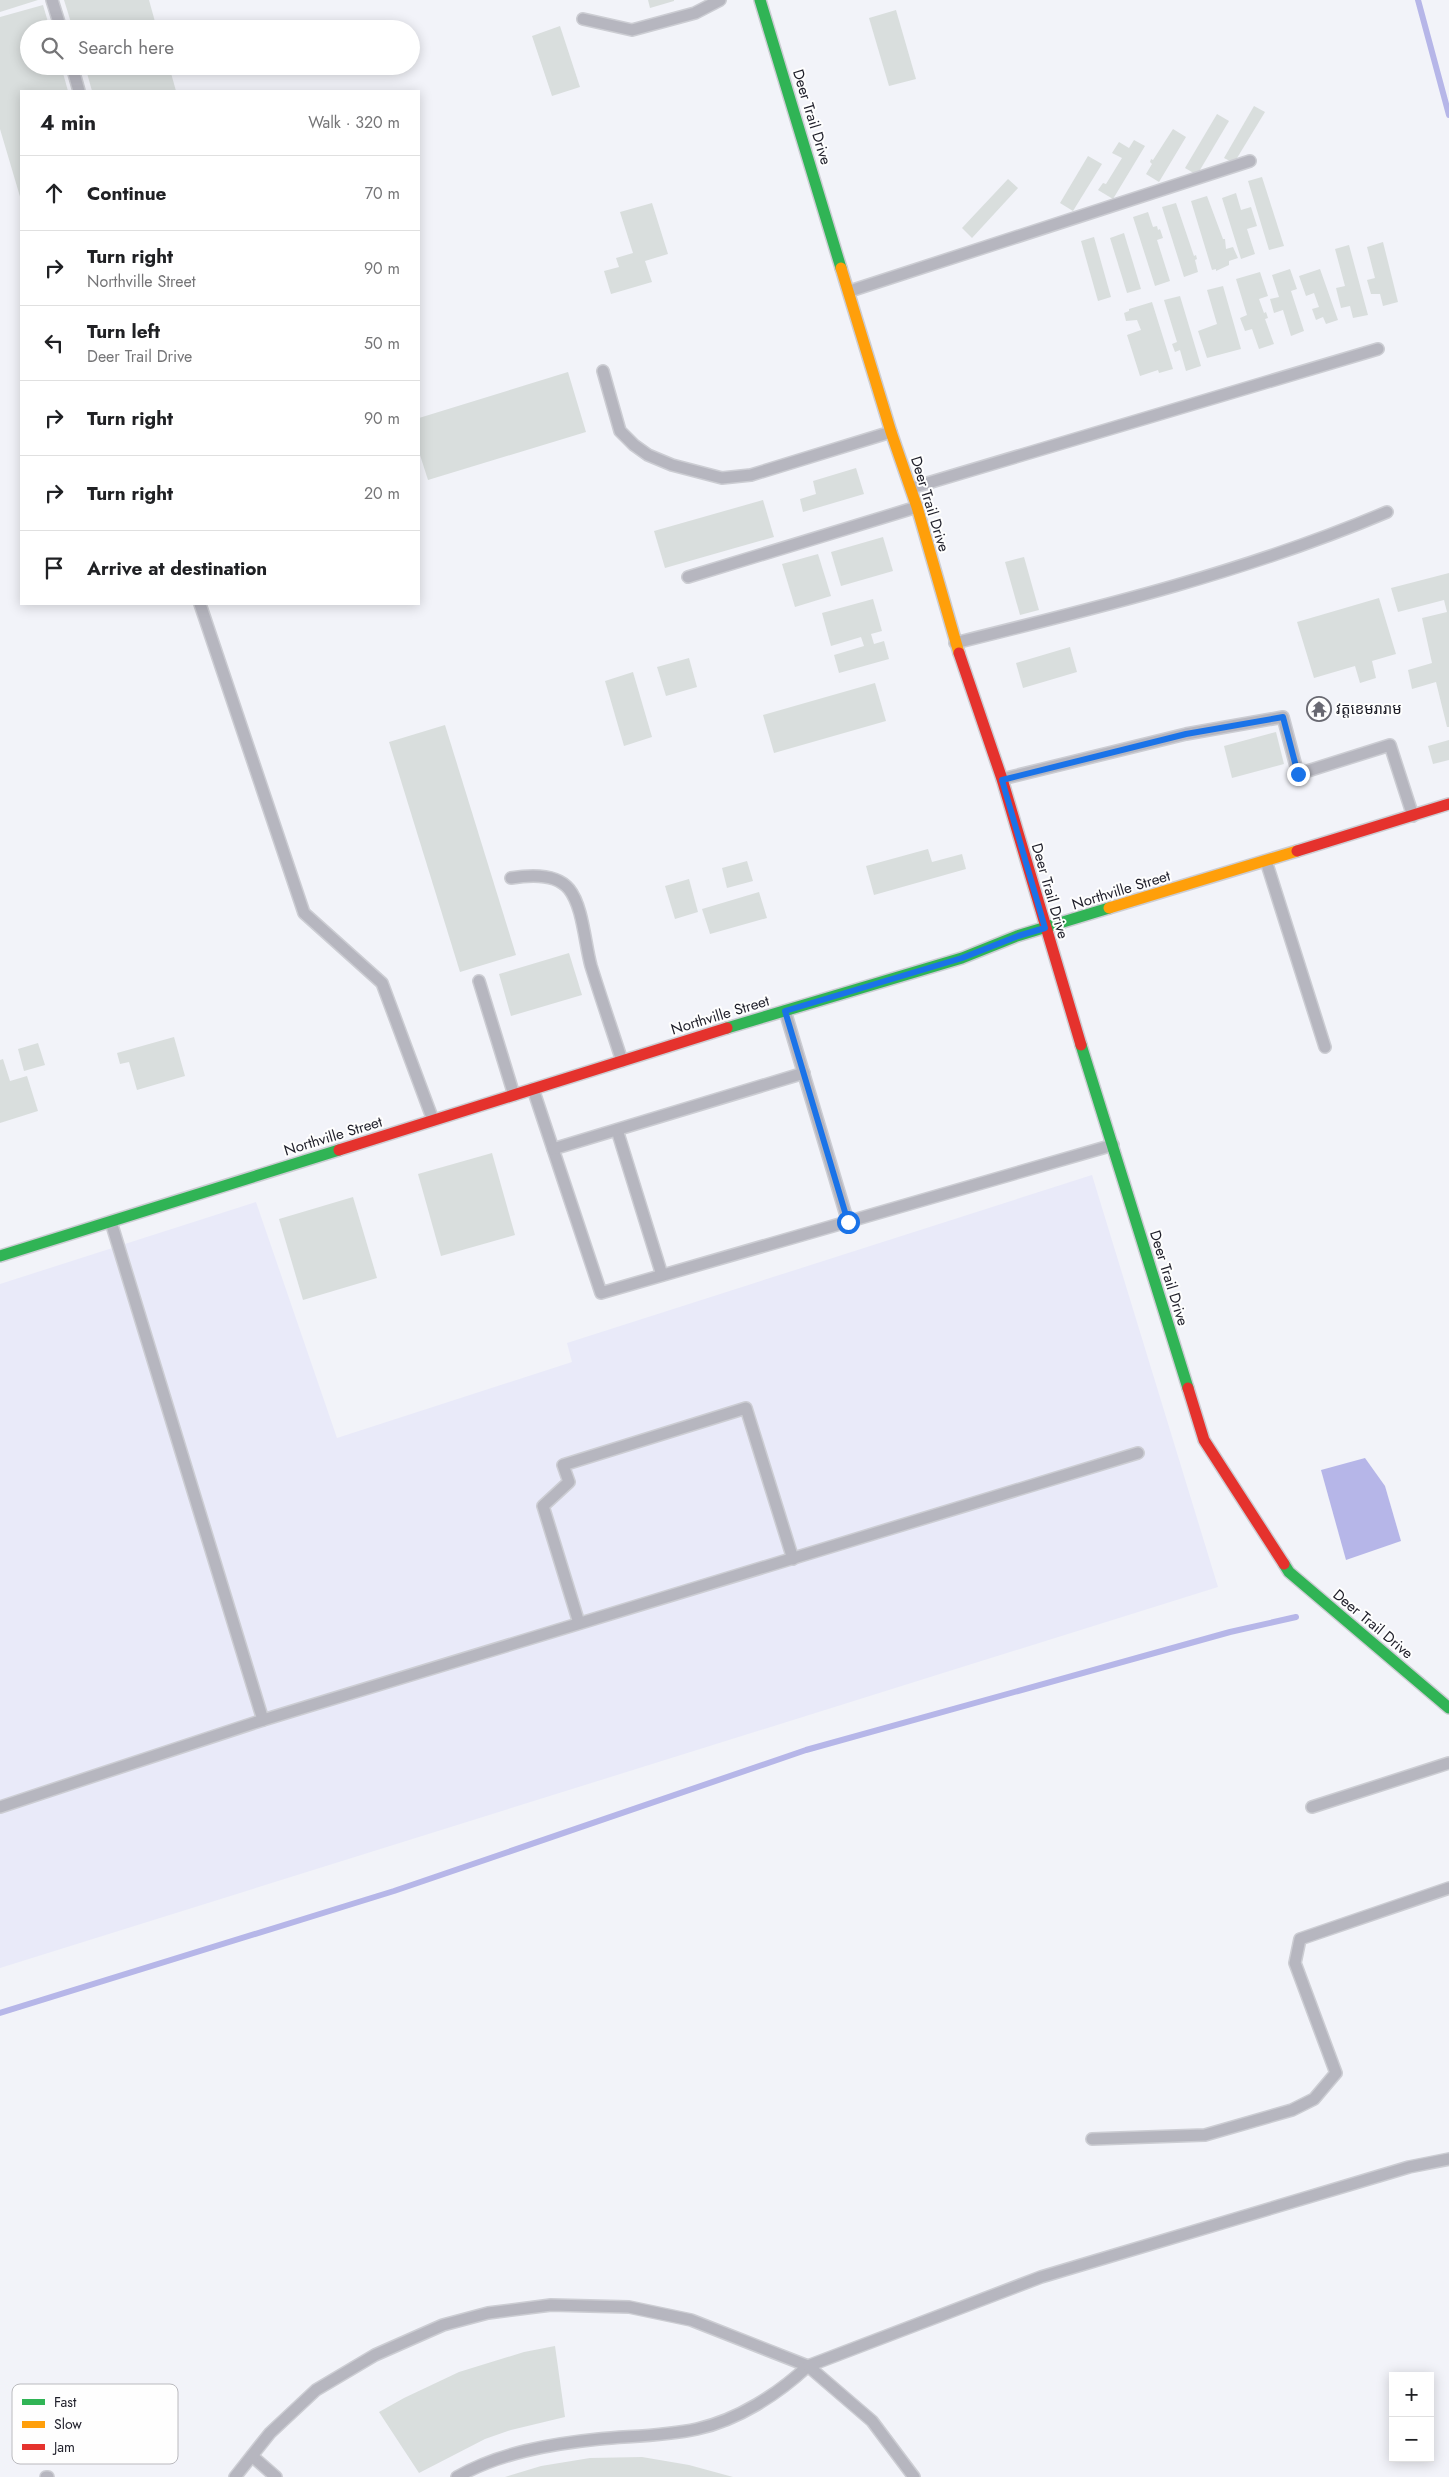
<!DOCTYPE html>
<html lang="en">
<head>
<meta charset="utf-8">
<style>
  :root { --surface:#fff; --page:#f6f6f6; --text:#202124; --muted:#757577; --line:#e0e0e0 }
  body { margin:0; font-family:Jost,"Noto Sans Khmer",sans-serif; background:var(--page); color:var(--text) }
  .controls { position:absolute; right:15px; bottom:15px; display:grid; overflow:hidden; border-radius:0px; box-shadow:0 2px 12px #0003 }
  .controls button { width:45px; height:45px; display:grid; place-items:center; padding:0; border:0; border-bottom:1px solid var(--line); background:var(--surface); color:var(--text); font:25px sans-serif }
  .stop { position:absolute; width:15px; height:15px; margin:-11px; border:4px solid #1a73e8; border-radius:50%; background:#fff }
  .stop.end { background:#1a73e8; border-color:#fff; box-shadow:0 1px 5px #0008 }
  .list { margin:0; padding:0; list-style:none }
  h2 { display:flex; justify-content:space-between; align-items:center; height:65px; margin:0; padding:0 20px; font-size:21px }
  h2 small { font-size:16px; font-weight:400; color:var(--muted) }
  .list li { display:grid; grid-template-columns:32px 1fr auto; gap:15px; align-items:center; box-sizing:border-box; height:75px; padding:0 20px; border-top:1px solid var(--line) }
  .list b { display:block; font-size:19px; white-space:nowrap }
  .list p { margin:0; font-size:16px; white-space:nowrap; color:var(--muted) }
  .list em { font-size:16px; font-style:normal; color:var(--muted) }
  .icon { flex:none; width:28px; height:28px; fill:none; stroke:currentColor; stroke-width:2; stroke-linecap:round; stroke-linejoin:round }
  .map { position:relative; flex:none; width:1449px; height:2477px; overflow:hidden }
  .search { position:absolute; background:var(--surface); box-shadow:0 2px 12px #0003; left:20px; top:20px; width:400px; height:55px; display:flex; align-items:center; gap:12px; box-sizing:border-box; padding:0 18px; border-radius:28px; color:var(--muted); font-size:19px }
  .panel { position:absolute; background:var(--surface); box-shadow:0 2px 12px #0003; left:20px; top:90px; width:400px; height:515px; border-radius:0px }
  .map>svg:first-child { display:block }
</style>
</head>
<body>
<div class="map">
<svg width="1449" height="2477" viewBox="0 0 1449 2477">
  <rect width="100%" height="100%" fill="#f2f3f9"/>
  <polygon fill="#e9eaf9" points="1092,1175 1218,1587 0,1968 0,1284 256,1202 337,1438 572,1362 567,1343"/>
  <polygon fill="#b6b6e8" points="1365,1458 1385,1486 1401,1541 1346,1560 1321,1470"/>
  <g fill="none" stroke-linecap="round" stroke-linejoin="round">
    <g stroke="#b6b6e8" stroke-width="6">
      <polyline points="1418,0 1449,115"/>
      <polyline points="0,2013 394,1891 806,1750 1230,1632 1296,1617"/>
    </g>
  </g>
  <g fill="#d9dedd">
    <polygon points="0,0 38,0 0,12"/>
    <polygon points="64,0 149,0 157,29 73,29"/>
    <polygon points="648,0 674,0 674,1 650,8"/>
    <polygon points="43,5 50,29 29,29 29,66 61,66 68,91 21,91 21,200 0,129 0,17"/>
    <polygon points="896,10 916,79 889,86 869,18"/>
    <polygon points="560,26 580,87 552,96 532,36"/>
    <polygon points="85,66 169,66 176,91 92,91"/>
    <polygon points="1254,106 1265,112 1234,163 1224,158"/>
    <polygon points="1217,114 1229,121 1197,175 1185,168"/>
    <polygon points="1173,129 1186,137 1159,182 1146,174 1152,164 1150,162 1151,159 1153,160"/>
    <polygon points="1134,140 1145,146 1113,199 1098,190 1103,183 1106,184 1122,158 1112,153 1119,142 1129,148"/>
    <polygon points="1088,156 1102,164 1073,211 1060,203"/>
    <polygon points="1262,177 1284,246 1269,250 1248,181"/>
    <polygon points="1008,179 1018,188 972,238 962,228"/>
    <polygon points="1236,193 1241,210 1251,207 1257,226 1247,229 1255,254 1241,259 1222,198"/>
    <polygon points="1207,196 1223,239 1225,239 1226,249 1233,247 1238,258 1229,261 1229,265 1216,271 1216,269 1212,270 1191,201"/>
    <polygon points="652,203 668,254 645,261 652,282 611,294 604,271 619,267 616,258 633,253 620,212"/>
    <polygon points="1176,203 1194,256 1196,255 1197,259 1195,260 1198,272 1184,277 1162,207"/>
    <polygon points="1148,212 1153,227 1157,226 1158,230 1160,229 1163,238 1157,240 1170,281 1155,286 1133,217"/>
    <polygon points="1124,233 1141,289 1127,293 1110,238"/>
    <polygon points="1094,237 1111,297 1098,301 1081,241"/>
    <polygon points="1383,242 1398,302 1383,306 1380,294 1371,294 1367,280 1375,278 1367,247"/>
    <polygon points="1349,245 1368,315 1353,318 1350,306 1341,308 1336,288 1345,286 1335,249"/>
    <polygon points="1290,269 1297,289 1291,291 1304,331 1291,336 1283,310 1274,313 1270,299 1279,297 1272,275"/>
    <polygon points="1320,269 1338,320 1326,324 1323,317 1316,320 1312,309 1319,307 1314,293 1306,296 1299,276"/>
    <polygon points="1260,272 1268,296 1259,299 1264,313 1266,312 1268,318 1265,319 1274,344 1259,349 1252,329 1245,331 1240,318 1247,315 1236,279"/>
    <polygon points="1223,286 1241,349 1207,358 1198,331 1217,324 1207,290"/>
    <polygon points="1180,296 1201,366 1186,371 1180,350 1175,352 1172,344 1177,342 1164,300"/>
    <polygon points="1152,302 1173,369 1159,373 1158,370 1140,376 1127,335 1141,330 1137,320 1126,321 1124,313 1129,311 1129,309"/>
    <polygon points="568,372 586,432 428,480 419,452 419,418"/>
    <polygon points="856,468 864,494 803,512 800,499 816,494 813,481"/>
    <polygon points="763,500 774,537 665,568 654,531"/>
    <polygon points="883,537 893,571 841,586 831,552"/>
    <polygon points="818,554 831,596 795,607 782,564"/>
    <polygon points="1024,557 1039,610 1020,615 1005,562"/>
    <polygon points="1449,573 1449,727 1447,727 1436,682 1412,689 1408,670 1432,663 1422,618 1447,612 1444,600 1398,612 1391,588"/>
    <polygon points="1379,598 1396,654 1372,661 1376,678 1360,683 1355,666 1314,678 1297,622"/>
    <polygon points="873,599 882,631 871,634 874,644 884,641 889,659 839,673 834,655 864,646 861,637 831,646 822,613"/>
    <polygon points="1070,647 1077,672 1023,688 1016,663"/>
    <polygon points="689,658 697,687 666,696 657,667"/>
    <polygon points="633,672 652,737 624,746 605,681"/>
    <polygon points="875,683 886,721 774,753 763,715"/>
    <polygon points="445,725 516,955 460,972 389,742"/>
    <polygon points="1276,732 1284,764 1232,778 1224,746"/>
    <polygon points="1449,740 1449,760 1433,764 1428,746"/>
    <polygon points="928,849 932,862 962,854 966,869 874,895 866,866"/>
    <polygon points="747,861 753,881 727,888 722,868"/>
    <polygon points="689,879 698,912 675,919 665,886"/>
    <polygon points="759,892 767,918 710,934 702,909"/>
    <polygon points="569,953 582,995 511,1016 499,974"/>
    <polygon points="174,1037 185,1076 137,1090 129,1062 120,1064 117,1053"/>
    <polygon points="38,1043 45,1065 24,1071 18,1049"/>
    <polygon points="3,1059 10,1081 27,1076 38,1111 0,1123 0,1060"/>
    <polygon points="492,1153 515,1235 441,1256 418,1174"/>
    <polygon points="353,1197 377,1278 303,1300 279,1219"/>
    <polygon points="555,2346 565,2417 511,2430 485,2439 419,2473 379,2412 404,2398 459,2372 524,2352"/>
    <polygon points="642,2457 689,2465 733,2477 505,2477 541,2466 590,2458"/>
  </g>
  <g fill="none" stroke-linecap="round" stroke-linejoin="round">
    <defs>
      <g id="lane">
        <polyline points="52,0 61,29"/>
        <polyline points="583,19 632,30 695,13 720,0"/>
        <polyline points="72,66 79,91"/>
        <polyline points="850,291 1250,161"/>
        <polyline points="603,371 620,431 634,445 648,455 672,465 722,478 751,475 891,432"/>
        <polyline points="911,488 1378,349"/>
        <polyline points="688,577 917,507"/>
        <polyline points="200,604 304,913 382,983 433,1120"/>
        <path d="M 955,643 C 1101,607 1248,571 1387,512"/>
        <polyline points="1002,779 1186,734 1283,717 1298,774 1390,745 1413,816"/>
        <polyline points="1266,861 1325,1047"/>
        <path d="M 511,878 C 529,875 556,873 569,889 C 583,906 585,945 591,966 C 601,998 612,1030 622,1061"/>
        <polyline points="479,981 514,1095"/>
        <polyline points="785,1011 848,1222"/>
        <polyline points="533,1089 601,1293 1113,1145"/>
        <polyline points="617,1130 662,1275"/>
        <polyline points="553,1149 804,1073"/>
        <polyline points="111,1222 263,1720"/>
        <polyline points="579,1623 543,1506 569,1482 563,1465 746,1408 793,1559"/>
        <polyline points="0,1807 263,1720 1138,1453"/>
        <polyline points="1312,1807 1449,1763"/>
        <polyline points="1092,2139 1205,2135 1292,2110 1314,2099 1336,2073 1295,1963 1300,1939 1449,1888"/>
        <polyline points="252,2456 276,2477"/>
        <polyline points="46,2477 48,2477"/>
        <path d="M 235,2477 L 270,2433 L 316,2390 L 375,2355 L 443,2325 L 488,2313 L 551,2305 L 629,2307 L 691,2320 L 808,2366 C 778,2394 738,2420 697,2429 C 664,2436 632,2436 599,2439 C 550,2444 499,2453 457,2477"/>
        <polyline points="914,2477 872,2421 808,2366 1041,2277 1409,2167 1449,2159"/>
      </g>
      <g id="fast">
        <polyline points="760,0 841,268"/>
        <polyline points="727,1028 962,958 1017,936 1109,908"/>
        <polyline points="1081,1045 1188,1388"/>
        <polyline points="0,1256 339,1150"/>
        <polyline points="1284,1564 1289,1572 1449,1708"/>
      </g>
      <g id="slow">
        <polyline points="841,268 891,432 917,507 959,653"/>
        <polyline points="1109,908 1297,851"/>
      </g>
      <g id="jam">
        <polyline points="959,653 1002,779 1081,1045"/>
        <polyline points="1297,851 1449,804"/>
        <polyline points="339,1150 727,1028"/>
        <polyline points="1188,1388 1204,1440 1284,1564"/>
      </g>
    </defs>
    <use href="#lane" stroke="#cccdd3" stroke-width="14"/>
    <use href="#fast" stroke="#cccdd3" stroke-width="14"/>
    <use href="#slow" stroke="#cccdd3" stroke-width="14"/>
    <use href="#jam" stroke="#cccdd3" stroke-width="14"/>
    <use href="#lane" stroke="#b6b6bf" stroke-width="11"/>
    <use href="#fast" stroke="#30b455" stroke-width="11"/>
    <use href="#slow" stroke="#ff9f0a" stroke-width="11"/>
    <use href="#jam" stroke="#e5322d" stroke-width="11"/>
  </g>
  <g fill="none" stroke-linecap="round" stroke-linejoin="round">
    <polyline stroke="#1a73e8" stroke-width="6" points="848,1222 785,1011 962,958 1018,936 1045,928 1002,780 1186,734 1283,717 1298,774"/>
  </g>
  <defs>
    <symbol id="temple-ring" viewBox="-11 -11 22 22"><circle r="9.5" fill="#fefefe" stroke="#686871" stroke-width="1.5"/><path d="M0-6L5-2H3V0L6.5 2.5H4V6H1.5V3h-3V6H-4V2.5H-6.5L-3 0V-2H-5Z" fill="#686871"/></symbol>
  </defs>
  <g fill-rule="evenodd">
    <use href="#temple-ring" x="1305" y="695" width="28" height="28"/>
  </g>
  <g text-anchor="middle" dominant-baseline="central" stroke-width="4" stroke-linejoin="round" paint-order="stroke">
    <g font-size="15" fill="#1d1d28" stroke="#fefefe">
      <text transform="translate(812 117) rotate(73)">Deer Trail Drive</text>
      <text transform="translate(930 504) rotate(73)">Deer Trail Drive</text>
      <text transform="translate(1121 890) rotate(-17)">Northville Street</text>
      <text transform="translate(1050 891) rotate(74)">Deer Trail Drive</text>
      <text transform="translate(720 1015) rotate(-17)">Northville Street</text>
      <text transform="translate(333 1136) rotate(-17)">Northville Street</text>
      <text transform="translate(1169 1278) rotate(73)">Deer Trail Drive</text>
      <text transform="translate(1373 1624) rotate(40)">Deer Trail Drive</text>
    </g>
    <g font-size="15" fill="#1d1d28" stroke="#fefefe" text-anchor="start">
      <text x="1336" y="709">វត្តខេមរារាម</text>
    </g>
  </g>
  <rect x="12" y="2384" width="166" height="80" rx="8" fill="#fefefe" stroke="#bababe" stroke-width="1"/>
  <rect x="22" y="2399" width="23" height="6" fill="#30b455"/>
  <rect x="22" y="2421" width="23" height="7" fill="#ff9f0a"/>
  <rect x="22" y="2444" width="23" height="6" fill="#e5322d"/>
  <g font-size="14" fill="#1d1d28">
    <text x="54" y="2407">Fast</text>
    <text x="54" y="2429">Slow</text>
    <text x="54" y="2452">Jam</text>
  </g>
</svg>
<div class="controls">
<button>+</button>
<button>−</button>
</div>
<div class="stop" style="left:848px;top:1222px"></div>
<div class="stop end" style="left:1298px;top:774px"></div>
<div class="search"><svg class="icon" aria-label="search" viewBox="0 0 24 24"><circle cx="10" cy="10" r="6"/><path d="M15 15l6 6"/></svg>Search here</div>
<section class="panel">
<h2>4 min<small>Walk · 320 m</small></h2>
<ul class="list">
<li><svg class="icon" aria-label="ahead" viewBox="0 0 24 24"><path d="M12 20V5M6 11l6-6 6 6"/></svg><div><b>Continue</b></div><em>70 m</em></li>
<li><svg class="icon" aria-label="right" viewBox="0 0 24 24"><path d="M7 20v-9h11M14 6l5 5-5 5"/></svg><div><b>Turn right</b><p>Northville Street</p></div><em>90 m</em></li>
<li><svg class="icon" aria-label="left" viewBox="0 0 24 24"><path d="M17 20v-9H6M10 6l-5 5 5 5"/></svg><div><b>Turn left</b><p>Deer Trail Drive</p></div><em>50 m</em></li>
<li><svg class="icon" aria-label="right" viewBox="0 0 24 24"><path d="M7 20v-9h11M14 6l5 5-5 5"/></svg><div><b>Turn right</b></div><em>90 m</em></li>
<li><svg class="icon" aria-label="right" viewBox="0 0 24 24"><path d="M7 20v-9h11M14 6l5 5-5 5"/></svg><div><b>Turn right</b></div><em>20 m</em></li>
<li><svg class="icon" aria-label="arrive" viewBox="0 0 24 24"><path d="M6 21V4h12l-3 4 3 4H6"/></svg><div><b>Arrive at destination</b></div></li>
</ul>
</section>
</div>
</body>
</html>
